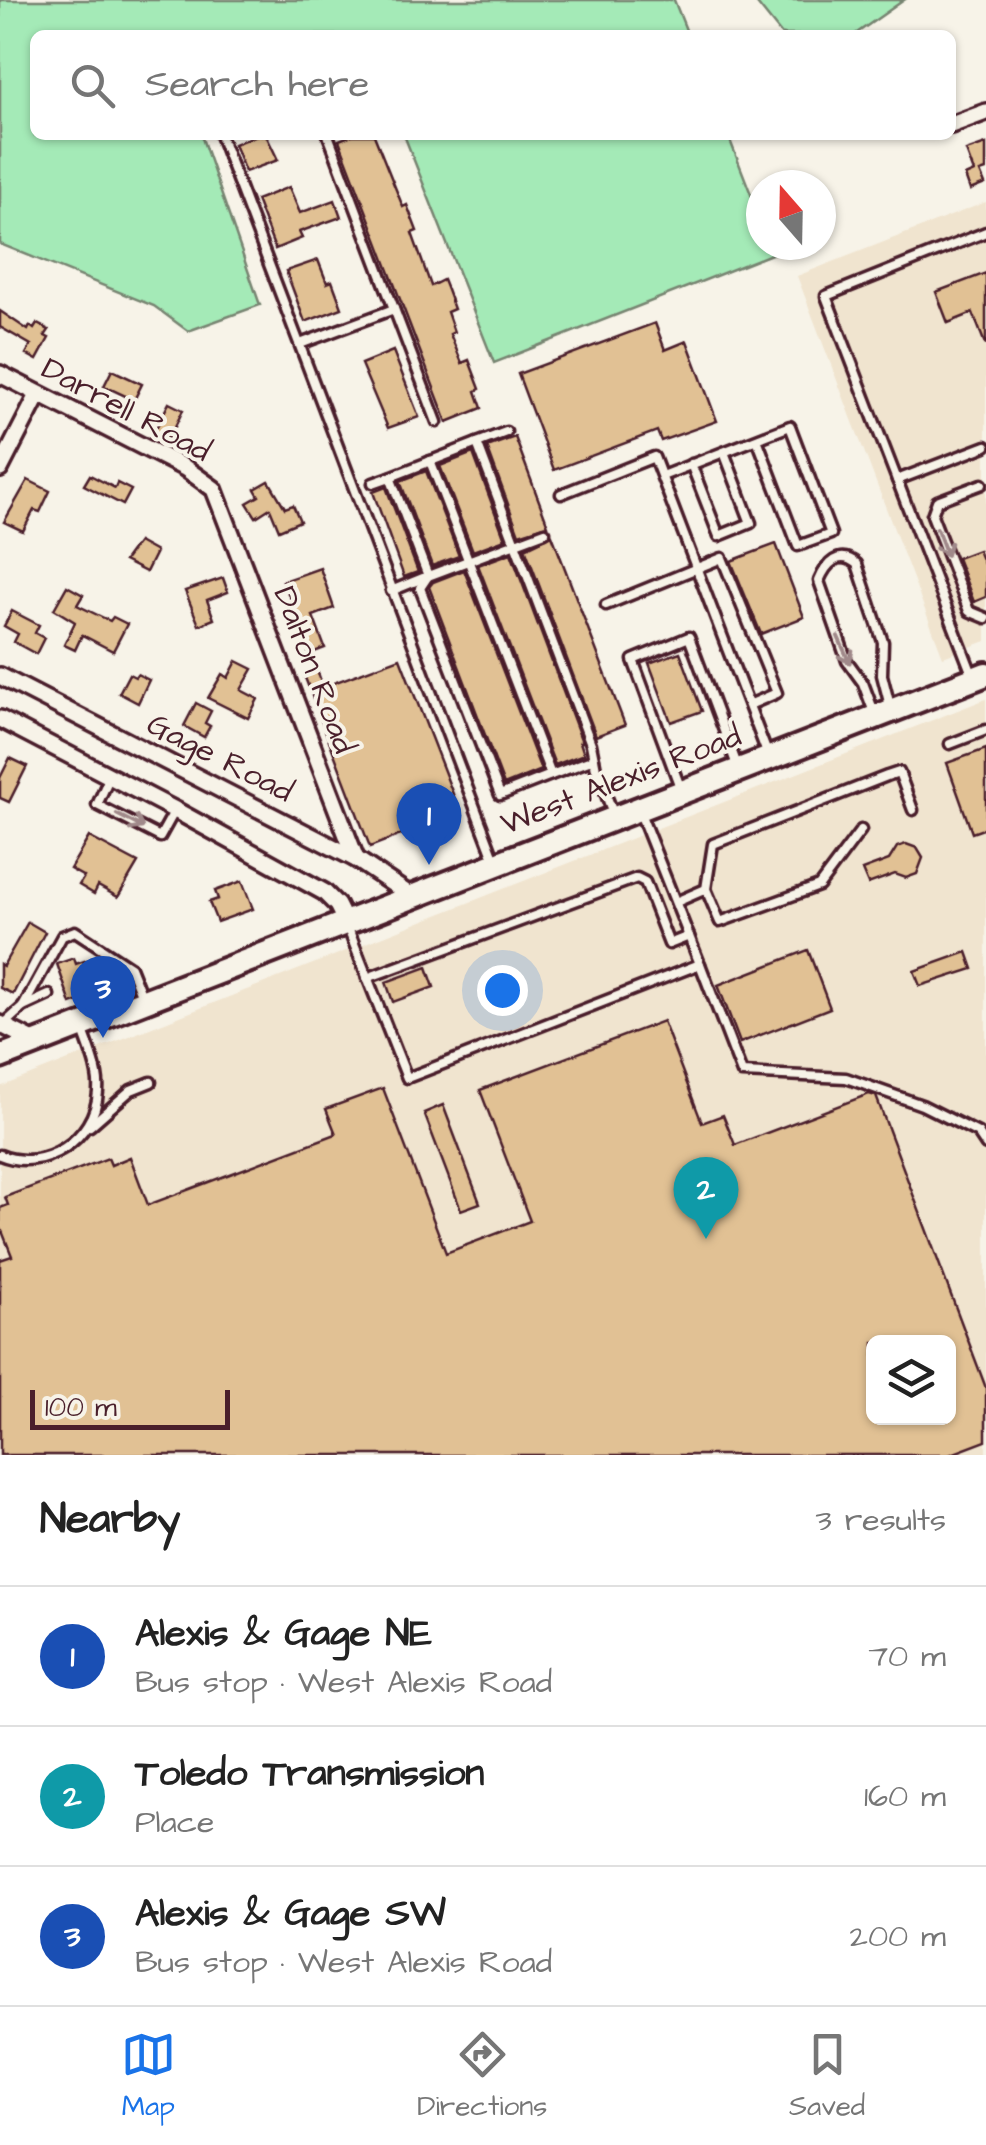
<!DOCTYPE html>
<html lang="en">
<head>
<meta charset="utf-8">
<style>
  :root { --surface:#fff; --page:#f2f2f2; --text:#222; --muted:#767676; --line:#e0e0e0; --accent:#1a73e8 }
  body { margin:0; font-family:"Architects Daughter",sans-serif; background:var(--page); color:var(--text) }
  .controls { position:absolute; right:30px; bottom:30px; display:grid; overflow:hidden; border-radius:15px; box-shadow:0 2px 8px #0004 }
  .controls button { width:90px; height:90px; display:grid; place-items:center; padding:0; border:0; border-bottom:2px solid var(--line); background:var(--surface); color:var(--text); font:50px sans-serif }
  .compass { position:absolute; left:746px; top:170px; width:90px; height:90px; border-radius:50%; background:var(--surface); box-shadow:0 2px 8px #0004; rotate:340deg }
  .scale { position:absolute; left:30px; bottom:25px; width:200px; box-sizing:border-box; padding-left:10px; border:5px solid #4a1f2b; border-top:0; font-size:28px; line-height:35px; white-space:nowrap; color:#4a1f2b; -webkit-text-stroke:8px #f7f3e8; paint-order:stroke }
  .you { position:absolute; left:502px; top:990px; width:35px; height:35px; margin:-25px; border:8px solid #fff; border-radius:50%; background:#1a73e8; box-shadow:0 0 0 15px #1a73e833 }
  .badge { display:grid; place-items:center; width:65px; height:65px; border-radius:50%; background:var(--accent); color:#fff; font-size:32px; font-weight:700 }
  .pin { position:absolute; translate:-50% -82px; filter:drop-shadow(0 2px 5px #0008) }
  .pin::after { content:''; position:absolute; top:52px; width:35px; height:30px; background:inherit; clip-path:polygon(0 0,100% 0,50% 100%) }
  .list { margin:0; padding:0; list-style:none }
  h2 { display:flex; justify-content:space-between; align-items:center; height:130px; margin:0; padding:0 40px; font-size:42px }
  h2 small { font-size:32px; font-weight:400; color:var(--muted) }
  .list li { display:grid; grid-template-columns:65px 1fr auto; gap:30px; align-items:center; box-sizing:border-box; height:140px; padding:0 40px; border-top:2px solid var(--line) }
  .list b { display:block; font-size:38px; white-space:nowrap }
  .list p { margin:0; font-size:32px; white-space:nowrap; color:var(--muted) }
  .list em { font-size:32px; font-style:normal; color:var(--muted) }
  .icon { flex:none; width:55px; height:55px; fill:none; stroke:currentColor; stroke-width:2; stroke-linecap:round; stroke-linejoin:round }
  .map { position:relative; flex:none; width:986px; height:1455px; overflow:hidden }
  .search { position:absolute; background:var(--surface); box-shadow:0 2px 8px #0004; left:30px; right:30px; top:30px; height:110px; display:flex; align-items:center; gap:25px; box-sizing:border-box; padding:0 35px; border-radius:15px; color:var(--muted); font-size:38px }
  .sheet { height:550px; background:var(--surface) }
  nav { display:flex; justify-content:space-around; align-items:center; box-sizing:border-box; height:140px; border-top:2px solid var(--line); background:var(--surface); font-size:28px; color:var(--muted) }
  nav a { display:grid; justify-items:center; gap:5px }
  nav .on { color:var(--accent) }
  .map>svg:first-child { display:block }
</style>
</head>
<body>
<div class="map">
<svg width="986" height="1455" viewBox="0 0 986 1455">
  <rect width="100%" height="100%" fill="#f7f3e8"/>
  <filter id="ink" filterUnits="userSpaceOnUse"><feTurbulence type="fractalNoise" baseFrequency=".01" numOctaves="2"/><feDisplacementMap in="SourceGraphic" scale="20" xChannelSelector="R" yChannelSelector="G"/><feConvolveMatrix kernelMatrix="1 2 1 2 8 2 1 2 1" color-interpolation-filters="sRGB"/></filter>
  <g filter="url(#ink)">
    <g fill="#f0e4cf" fill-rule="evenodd">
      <polygon points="986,202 986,641 943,657 797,276"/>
      <path d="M 986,699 L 986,1455 L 0,1455 L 0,1087 ZM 874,1342 L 948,1342 L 948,1418 L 874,1418 Z"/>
    </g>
    <g fill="#a4eab7" stroke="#778471" stroke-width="2.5">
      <polygon points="0,0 674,0 688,35 35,35 35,135 201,135 260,305 188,331 154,306 0,244"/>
      <polygon points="754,0 904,0 854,35 782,35"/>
      <polygon points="404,135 728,135 761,220 761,245 771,245 774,253 494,363"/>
    </g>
    <g fill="#e1c194" stroke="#4a1f2b" stroke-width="2.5" fill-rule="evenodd">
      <polygon points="257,135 266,135 278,160 245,172 234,144"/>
      <polygon points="352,135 374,135 403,207 407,205 417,231 412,233 431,286 443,280 447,290 454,309 447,312 454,332 450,334 462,363 469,360 480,389 476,391 482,408 447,422 339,140"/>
      <polygon points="986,144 986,170 980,172 985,184 970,190 965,176 974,172 966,151"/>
      <polygon points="289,187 300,213 335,200 341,217 299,232 302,238 275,249 256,200"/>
      <polygon points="318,260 327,283 332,281 342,308 305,322 286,271"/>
      <polygon points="986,273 986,344 985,344 973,313 948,323 936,292"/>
      <polygon points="0,311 28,330 30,326 34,329 37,324 49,330 45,336 49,338 37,360 26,354 31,345 0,327"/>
      <polygon points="655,323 665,350 687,341 717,421 661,441 657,431 554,470 518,374"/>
      <polygon points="393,351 419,417 388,428 361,364"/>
      <polygon points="112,370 142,384 134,400 104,386"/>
      <polygon points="169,403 183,410 169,439 154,432"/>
      <polygon points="515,437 548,525 519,534 487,447"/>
      <polygon points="473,453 505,539 473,551 440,466"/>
      <polygon points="426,471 459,556 432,566 400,481"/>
      <polygon points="90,475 115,488 117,483 131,490 123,505 84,485"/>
      <polygon points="28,480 50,491 40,512 34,510 23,531 4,522"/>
      <polygon points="269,481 285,508 293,505 300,521 279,530 270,508 256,517 247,503 259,496 255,489"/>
      <polygon points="386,487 418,572 404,577 373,492"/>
      <polygon points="552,535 625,725 596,736 525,548"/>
      <polygon points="138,542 156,552 146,572 124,561"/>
      <polygon points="776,544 804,617 761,634 731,561"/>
      <polygon points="978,550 986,569 986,597 974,602 957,558"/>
      <polygon points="511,553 582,742 580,742 584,754 555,765 478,565"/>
      <polygon points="320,568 334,608 313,616 325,648 309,654 303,638 306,637 283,581"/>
      <polygon points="464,570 541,770 504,785 429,587 433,582"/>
      <polygon points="223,578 228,592 207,600 214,619 199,625 185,591"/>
      <polygon points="67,586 83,595 77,605 110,621 113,617 127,624 113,651 82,635 75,650 64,645 75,622 54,609"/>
      <polygon points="12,611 39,625 35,633 44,638 36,654 14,642 18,634 4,626"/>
      <polygon points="680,652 702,711 671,722 649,663"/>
      <polygon points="400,658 460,812 370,847 304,675 317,670 323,687"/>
      <polygon points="237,661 253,669 241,690 258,699 248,718 208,698 222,674 228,678"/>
      <polygon points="129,674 135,677 137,674 149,680 138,703 119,693"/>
      <polygon points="196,703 211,711 205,723 210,726 204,737 184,726"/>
      <polygon points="986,749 986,828 972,833 947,763"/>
      <polygon points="10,758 27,766 9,802 0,798 0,778"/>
      <polygon points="89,837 138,863 118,897 98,886 94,894 79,885 84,877 70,869"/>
      <polygon points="906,844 917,848 923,858 917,874 906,878 895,874 868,884 862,870 889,860 897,847"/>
      <polygon points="242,881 253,909 217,922 209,902 218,899 215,891"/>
      <polygon points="28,922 45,932 13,994 0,988 0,964 3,966"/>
      <polygon points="808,950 830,1008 740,1043 718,985"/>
      <polygon points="967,952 973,969 920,986 914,971"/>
      <polygon points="74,958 76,964 87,960 99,994 71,1004 57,964"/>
      <polygon points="427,967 434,987 393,1002 386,982"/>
      <path d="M 663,1021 L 702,1123 L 723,1115 L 735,1145 L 869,1094 L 876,1096 L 986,1388 L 986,1441 L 949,1455 L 0,1455 L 0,1260 L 12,1256 L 0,1226 L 0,1208 L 8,1205 L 5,1197 L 108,1158 L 111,1165 L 130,1157 L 148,1205 L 336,1134 L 326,1109 L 383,1088 L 446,1253 L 530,1221 L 480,1090 ZM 874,1342 L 948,1342 L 948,1418 L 874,1418 Z"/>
      <polygon points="443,1105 480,1203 461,1210 424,1113"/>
    </g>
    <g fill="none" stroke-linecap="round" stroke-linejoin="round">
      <defs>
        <g id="service">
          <polyline points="220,135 496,863"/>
          <polyline points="328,135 437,422"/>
          <polyline points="300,344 394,309"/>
          <polyline points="477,443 506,432"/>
          <polyline points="691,464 719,536 751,523 724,452"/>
          <polyline points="662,476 790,426 831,534 798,546 757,439"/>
          <polyline points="897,480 986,446"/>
          <polyline points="373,483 390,477"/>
          <polyline points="982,484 937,501 932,515 969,611 986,618"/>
          <polyline points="561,494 654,457 767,753"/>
          <polyline points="545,532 428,576 390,477 477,443 591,744 596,769 613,813"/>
          <polyline points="428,576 420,588 500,795 551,775 430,461"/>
          <polyline points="391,591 428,576"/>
          <polyline points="606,605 722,558 777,693 749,705"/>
          <polyline points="972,674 826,296 986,232"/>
          <path d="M 875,715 L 863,683 L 847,661 L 819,581 C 826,564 839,549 857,564 L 883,642 L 882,675 L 890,706"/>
          <polyline points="950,744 986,730"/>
          <polyline points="551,775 594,759"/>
          <polyline points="109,778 97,805 160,837 175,810"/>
          <polyline points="680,787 633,660 689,637 738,768"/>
          <polyline points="706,889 720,922 819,886 861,830"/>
          <polyline points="676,902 706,889 713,844 887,776 899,772 913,810"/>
          <polyline points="347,926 407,1078 700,964 640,813"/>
          <polyline points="700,964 742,1073 846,1078 922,1105 978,1133 986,1145"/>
          <polyline points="367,978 637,878 645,882 669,944 689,936"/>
          <polyline points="23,1007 49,995"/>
          <polyline points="3,1025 23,1007 62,936 75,931 130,967 142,997"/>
          <polyline points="90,1126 131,1090 151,1082"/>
          <path d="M 0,1155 C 44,1173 95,1139 98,1092 C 100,1072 89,1048 83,1030"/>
        </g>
        <g id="minor">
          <polyline points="951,125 986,112"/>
          <polyline points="0,374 185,468 214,489 356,859"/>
          <polyline points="0,469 38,395"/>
          <polyline points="0,676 356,859 411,896"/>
          <polyline points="0,719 175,810 324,892 337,905 345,921"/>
          <polyline points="0,1024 37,1043"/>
        </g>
        <polyline id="primary" points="0,1057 986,674"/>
      </defs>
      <use href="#service" stroke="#4a1f2b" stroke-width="15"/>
      <use href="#minor" stroke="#4a1f2b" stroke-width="22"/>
      <use href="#primary" stroke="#4a1f2b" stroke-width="30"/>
      <use href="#service" stroke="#f7f3e8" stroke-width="8"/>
      <use href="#minor" stroke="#f7f3e8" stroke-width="15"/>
      <use href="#primary" stroke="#f7f3e8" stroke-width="22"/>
    </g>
    <defs><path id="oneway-shaft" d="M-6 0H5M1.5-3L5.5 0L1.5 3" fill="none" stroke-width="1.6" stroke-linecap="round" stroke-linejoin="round" transform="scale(2.5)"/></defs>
    <g stroke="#a0898a">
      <use href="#oneway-shaft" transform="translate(942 542) rotate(69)"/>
      <use href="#oneway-shaft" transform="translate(844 650) rotate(66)"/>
      <use href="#oneway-shaft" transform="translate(130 821) rotate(27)"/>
    </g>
  </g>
  <g text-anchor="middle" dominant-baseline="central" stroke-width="8" stroke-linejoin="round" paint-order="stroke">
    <g font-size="32" fill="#4a1f2b" stroke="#f7f3e8">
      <text transform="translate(126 410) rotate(28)">Darrell Road</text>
      <text transform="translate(314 670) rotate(69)">Dalton Road</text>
      <text transform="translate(220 758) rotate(27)">Gage Road</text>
      <text transform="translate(621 780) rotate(-21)">West Alexis Road</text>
    </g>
  </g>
</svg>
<div class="controls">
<button><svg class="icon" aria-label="layers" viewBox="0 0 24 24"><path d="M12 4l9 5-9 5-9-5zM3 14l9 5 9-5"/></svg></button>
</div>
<svg class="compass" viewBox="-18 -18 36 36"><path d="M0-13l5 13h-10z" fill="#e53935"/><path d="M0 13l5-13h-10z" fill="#767676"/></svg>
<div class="scale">100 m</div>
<div class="you"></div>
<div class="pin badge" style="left:429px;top:865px;background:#1a4fb4">1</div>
<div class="pin badge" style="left:706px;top:1239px;background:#0f9aa8">2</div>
<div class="pin badge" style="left:103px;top:1038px;background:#1a4fb4">3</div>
<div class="search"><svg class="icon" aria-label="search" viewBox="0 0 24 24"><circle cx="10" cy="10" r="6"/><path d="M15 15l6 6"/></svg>Search here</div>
</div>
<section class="sheet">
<h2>Nearby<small>3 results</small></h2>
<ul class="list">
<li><span class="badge" style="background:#1a4fb4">1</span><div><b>Alexis &amp; Gage NE</b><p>Bus stop · West Alexis Road</p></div><em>70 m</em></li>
<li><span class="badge" style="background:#0f9aa8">2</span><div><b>Toledo Transmission</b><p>Place</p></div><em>160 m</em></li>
<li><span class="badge" style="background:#1a4fb4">3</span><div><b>Alexis &amp; Gage SW</b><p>Bus stop · West Alexis Road</p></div><em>200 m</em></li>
</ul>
</section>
<nav>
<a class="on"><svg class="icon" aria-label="map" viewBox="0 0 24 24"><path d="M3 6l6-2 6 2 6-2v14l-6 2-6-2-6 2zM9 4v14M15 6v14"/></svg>Map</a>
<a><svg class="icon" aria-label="directions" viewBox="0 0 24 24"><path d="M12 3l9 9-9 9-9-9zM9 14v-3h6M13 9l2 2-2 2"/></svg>Directions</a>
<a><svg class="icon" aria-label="saved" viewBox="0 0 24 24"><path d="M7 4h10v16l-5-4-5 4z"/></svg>Saved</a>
</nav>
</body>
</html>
